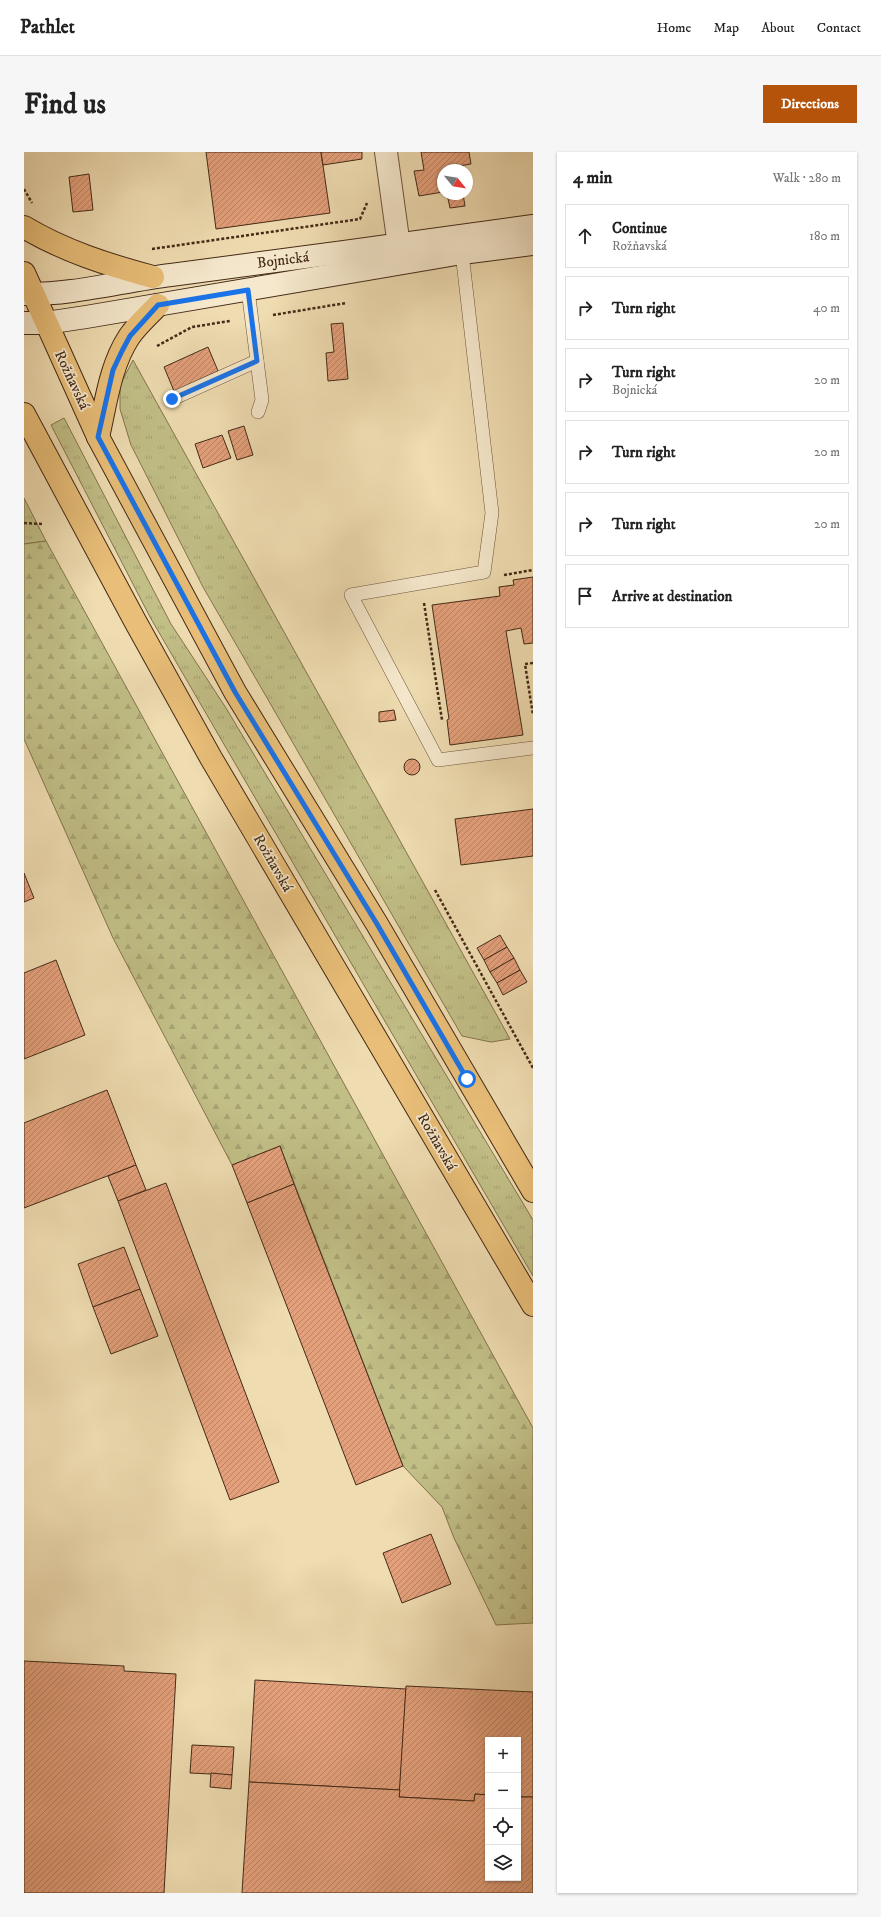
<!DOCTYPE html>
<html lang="en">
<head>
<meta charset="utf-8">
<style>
  :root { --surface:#fff; --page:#f6f6f6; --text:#222; --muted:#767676; --line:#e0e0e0; --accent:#b45309 }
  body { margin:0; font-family:"IM FELL DW Pica",serif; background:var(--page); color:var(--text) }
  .controls { position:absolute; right:12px; bottom:12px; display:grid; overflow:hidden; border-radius:0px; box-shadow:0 1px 3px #0004 }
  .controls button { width:36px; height:36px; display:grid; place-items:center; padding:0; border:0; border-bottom:1px solid var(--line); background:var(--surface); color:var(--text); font:20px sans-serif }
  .compass { position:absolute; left:413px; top:12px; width:36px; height:36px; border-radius:50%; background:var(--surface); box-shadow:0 1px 3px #0004; rotate:120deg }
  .stop { position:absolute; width:12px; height:12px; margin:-9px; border:3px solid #1a73e8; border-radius:50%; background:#fff }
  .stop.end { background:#1a73e8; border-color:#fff; box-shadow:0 1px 4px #0008 }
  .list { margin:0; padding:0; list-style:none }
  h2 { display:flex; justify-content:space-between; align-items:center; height:52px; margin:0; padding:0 16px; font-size:17px }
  h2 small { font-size:13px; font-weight:400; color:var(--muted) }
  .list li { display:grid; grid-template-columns:26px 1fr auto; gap:12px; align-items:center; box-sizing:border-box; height:64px; margin:0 8px 8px; padding:0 8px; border:1px solid var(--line); border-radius:0px }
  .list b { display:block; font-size:15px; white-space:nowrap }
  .list p { margin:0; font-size:13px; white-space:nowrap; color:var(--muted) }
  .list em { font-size:13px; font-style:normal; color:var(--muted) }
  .icon { flex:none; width:22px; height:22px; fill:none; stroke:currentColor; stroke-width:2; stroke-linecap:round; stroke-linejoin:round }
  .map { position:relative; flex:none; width:509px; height:1741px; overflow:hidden; border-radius:0px }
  header { display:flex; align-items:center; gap:24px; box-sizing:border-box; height:56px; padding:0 20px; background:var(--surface); border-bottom:1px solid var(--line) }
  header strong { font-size:19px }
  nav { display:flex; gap:22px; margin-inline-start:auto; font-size:14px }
  .intro { display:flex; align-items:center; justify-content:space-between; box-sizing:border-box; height:96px; padding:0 24px }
  h1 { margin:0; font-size:28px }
  .button { padding:10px 18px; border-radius:0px; background:var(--accent); color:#fff; font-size:14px; font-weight:700 }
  main { display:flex; gap:24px; padding:0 24px }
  aside { flex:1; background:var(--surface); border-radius:0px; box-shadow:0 1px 3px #0004 }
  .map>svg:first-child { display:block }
</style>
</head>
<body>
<header>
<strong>Pathlet</strong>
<nav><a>Home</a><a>Map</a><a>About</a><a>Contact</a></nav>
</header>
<div class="intro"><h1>Find us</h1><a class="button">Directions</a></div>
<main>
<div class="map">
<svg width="509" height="1741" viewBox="0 0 509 1741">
  <defs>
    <pattern id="grass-tufts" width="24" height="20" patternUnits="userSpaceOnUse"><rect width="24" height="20" fill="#c1be86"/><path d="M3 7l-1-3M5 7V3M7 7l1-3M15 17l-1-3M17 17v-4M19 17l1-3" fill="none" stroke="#a7a373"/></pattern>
    <pattern id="forest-firs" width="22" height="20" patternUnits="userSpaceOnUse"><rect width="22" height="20" fill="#c1be86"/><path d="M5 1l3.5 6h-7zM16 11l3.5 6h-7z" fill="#a7a373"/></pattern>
    <pattern id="building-hatch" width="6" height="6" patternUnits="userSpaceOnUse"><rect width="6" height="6" fill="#e4a07b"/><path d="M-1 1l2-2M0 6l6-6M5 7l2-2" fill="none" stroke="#ba8364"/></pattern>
  </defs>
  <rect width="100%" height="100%" fill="#efdcb1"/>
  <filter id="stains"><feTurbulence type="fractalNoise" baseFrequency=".005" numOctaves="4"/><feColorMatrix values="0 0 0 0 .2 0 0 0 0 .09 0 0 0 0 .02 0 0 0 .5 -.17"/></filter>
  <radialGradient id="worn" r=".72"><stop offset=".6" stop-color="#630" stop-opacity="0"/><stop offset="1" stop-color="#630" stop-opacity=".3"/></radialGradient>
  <g fill="url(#grass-tufts)" stroke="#82744e">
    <polygon points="109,208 486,887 467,890 438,884 179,435 107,293 96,257 96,233"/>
    <polygon points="40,266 147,472 202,556 509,1068 509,1124 126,465 27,273"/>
    <polygon points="0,346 22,389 0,392"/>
  </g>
  <polygon fill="url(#forest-firs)" stroke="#82744e" points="22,389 509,1276 509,1471 472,1473 430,1386 418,1355 379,1314 256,994 208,1013 89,786 0,587 0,392"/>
  <g fill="url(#building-hatch)" stroke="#442a17">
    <polygon points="182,0 297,0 306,61 192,77"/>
    <polygon points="297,0 338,0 338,7 299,13"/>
    <polygon points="397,0 445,0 447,12 435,14 436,18 419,18 419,40 395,44 390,19 400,18"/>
    <polygon points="65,22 69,58 49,60 45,25"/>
    <polygon points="423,42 439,42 441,54 426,56"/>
    <polygon points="319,171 324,227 304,229 302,201 310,200 307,172"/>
    <polygon points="184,195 194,219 150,239 140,215"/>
    <polygon points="220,274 229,303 213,308 204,279"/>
    <polygon points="198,283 207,306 179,316 171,292"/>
    <polygon points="509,425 509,491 500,492 497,476 482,479 499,583 426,593 423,568 425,567 408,453 476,444 475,435 490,433 489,428"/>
    <polygon points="370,558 372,568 355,570 355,560"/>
    <circle cx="388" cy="615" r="8"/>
    <polygon points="509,657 509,704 437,713 431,667"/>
    <polygon points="0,721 10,746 0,750"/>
    <polygon points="476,783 483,795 460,808 453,796"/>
    <polygon points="483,795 490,806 466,820 460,808"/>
    <polygon points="490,806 496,818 473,831 466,820"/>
    <polygon points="32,808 61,883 0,907 0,821"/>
    <polygon points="496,818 503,830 479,843 473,831"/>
    <polygon points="83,938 112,1013 0,1056 0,971"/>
    <polygon points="256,994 270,1032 223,1051 208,1013"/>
    <polygon points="112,1013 122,1038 94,1049 84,1024"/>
    <polygon points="142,1031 255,1330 206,1348 94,1049"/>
    <polygon points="270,1032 379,1314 332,1333 223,1051"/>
    <polygon points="100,1095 116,1137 69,1155 54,1112"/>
    <polygon points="116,1137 134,1184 87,1202 69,1155"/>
    <polygon points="407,1382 427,1432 378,1451 359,1401"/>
    <polygon points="0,1509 100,1514 100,1519 152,1522 140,1741 0,1741"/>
    <polygon points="231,1528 382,1537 376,1638 225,1630"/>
    <polygon points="382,1534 509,1540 509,1645 494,1645 494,1588 464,1588 464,1643 451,1642 450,1649 375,1645"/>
    <polygon points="168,1593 210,1595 208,1623 166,1621"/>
    <polygon points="187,1621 208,1623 207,1637 186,1635"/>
    <polygon points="225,1630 376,1638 375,1645 450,1649 451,1642 464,1643 464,1726 494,1726 494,1645 509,1645 509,1741 218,1741"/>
  </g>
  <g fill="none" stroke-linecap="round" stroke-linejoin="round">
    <defs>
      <g id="service">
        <polyline points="438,101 468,361 460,420 327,443 414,608 509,596"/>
        <polyline points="224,138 238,248 234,260"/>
        <polyline points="148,247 233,209"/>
      </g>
      <polyline id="minor" points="362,0 375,94"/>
      <g id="secondary">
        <path d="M 0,142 C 49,143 98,129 147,123 C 268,107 388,91 509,74"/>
        <polyline points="0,171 22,171 62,165 438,101 509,92"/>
      </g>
      <g id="primary">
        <path d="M 0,75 C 40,99 84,113 129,125"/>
        <polyline points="0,121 74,285 211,540 353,772 509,1039"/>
        <polyline points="0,262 111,469 187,606 509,1153"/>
        <path d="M 74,285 C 82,251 86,214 105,185 C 113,173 125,163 134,153"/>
      </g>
    </defs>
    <use href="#service" stroke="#6f563e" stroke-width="14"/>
    <use href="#minor" stroke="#6f563e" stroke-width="24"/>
    <use href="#secondary" stroke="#442a17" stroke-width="24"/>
    <use href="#primary" stroke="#442a17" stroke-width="24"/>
    <g stroke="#442a17" stroke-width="2.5" stroke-dasharray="3 2" stroke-linecap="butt">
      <polyline points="0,37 8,51"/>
      <polyline points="128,97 336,67 343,51"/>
      <polyline points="249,163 322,151"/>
      <polyline points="133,194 168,175 206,169"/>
      <polyline points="0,371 20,372"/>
      <polyline points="480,423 509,418"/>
      <polyline points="400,451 418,568"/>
      <polyline points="509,511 501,512 509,563"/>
      <polyline points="411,738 509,916"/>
    </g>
    <use href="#service" stroke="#f5e8cc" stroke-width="13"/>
    <use href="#minor" stroke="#f5e8cc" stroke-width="22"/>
    <use href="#secondary" stroke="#f5e8cc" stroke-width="22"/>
    <use href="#primary" stroke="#e8be78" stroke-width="22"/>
  </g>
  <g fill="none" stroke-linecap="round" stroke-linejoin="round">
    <polyline stroke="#1a73e8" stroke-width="5" points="148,247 233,209 224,138 134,153 106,184 98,199 89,218 74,285 211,540 353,772 443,927"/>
  </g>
  <g text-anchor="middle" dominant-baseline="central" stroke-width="3.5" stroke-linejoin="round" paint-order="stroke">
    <g font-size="15" fill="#442a17" stroke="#f5e8cc">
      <text transform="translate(259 108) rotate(-7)">Bojnická</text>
      <text transform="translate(48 228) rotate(65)">Rožňavská</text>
      <text transform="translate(249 711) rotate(60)">Rožňavská</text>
      <text transform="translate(413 990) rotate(60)">Rožňavská</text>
    </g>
  </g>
  <rect width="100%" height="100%" filter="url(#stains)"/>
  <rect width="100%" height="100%" fill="url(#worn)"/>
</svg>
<div class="controls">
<button>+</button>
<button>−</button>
<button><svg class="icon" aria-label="locate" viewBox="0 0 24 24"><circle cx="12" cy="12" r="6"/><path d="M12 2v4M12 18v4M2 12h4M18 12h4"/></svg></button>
<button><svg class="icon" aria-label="layers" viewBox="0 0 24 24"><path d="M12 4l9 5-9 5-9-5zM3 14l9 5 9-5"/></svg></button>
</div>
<svg class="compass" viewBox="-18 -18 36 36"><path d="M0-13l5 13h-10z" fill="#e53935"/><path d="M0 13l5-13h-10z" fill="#767676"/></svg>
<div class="stop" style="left:443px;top:927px"></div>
<div class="stop end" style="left:148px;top:247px"></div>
</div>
<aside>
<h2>4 min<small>Walk · 280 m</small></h2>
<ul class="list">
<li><svg class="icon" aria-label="ahead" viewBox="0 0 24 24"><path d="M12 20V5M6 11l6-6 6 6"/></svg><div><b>Continue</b><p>Rožňavská</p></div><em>180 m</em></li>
<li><svg class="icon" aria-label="right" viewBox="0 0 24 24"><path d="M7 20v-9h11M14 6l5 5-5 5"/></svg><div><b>Turn right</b></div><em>40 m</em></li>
<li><svg class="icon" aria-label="right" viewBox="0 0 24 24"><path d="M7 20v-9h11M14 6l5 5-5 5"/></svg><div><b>Turn right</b><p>Bojnická</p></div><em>20 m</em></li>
<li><svg class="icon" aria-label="right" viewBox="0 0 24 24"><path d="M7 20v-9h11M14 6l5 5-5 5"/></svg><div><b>Turn right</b></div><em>20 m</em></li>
<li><svg class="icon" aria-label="right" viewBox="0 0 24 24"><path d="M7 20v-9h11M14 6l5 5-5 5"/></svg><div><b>Turn right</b></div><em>20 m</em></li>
<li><svg class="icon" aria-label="arrive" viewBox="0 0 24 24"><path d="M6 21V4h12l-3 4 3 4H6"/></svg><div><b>Arrive at destination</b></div></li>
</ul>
</aside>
</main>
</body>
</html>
